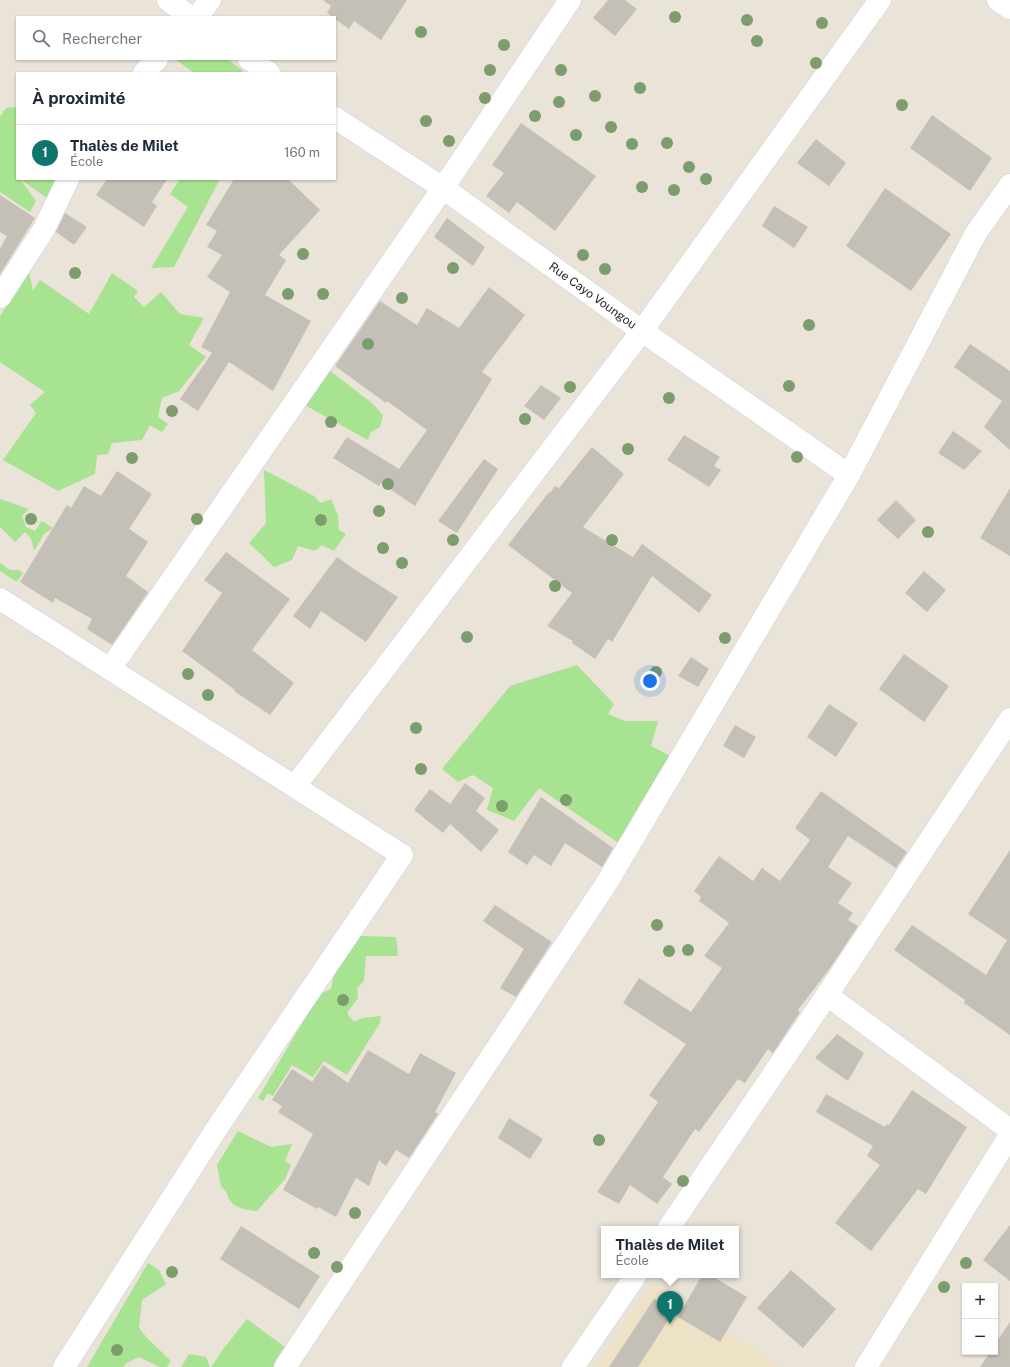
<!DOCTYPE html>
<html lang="fr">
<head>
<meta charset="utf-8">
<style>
  :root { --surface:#fff; --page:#f6f6f7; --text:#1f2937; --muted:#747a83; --line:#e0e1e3; --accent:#0f766e }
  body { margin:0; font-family:"Public Sans",sans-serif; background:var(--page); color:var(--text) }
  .controls { position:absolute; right:12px; bottom:12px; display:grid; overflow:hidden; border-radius:0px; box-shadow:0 1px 3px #0004 }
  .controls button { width:36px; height:36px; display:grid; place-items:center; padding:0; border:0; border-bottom:1px solid var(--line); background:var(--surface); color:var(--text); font:20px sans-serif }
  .you { position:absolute; left:650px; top:681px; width:14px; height:14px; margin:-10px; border:3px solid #fff; border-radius:50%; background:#1a73e8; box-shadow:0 0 0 6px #1a73e833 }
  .badge { display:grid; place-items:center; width:26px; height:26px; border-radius:50%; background:var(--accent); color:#fff; font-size:13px; font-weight:700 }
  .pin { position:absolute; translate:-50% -33px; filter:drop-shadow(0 1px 2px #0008) }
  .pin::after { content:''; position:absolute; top:21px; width:14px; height:12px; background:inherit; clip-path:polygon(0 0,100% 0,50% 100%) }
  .popup { position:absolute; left:601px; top:1226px; width:138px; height:52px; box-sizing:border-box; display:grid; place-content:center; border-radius:0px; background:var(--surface); filter:drop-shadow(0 1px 3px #0005); font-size:13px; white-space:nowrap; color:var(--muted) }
  .popup b { font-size:15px; color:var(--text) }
  .popup::after { content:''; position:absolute; left:50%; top:100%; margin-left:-8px; border:8px solid transparent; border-top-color:var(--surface) }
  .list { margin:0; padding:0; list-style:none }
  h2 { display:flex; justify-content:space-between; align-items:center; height:52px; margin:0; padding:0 16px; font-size:17px }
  h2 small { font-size:13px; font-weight:400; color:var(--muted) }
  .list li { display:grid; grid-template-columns:26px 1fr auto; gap:12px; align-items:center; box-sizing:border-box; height:56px; padding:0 16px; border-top:1px solid var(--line) }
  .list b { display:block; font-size:15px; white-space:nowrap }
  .list p { margin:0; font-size:13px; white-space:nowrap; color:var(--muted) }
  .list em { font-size:13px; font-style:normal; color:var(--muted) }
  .icon { flex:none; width:22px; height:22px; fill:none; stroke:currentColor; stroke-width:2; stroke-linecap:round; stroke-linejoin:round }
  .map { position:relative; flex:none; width:1010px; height:1367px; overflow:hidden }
  .search { position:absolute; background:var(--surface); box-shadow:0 1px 3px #0004; left:16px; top:16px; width:320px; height:44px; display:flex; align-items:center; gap:10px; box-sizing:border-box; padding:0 14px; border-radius:0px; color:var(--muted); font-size:15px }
  .panel { position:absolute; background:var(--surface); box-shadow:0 1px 3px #0004; left:16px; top:72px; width:320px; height:108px; border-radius:0px }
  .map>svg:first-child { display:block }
</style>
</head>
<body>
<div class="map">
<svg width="1010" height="1367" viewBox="0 0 1010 1367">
  <rect width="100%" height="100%" fill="#eae3d7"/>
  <polygon fill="#ede2c5" points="652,1282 781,1367 596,1367"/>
  <g fill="#a8e391">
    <polygon points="175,59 227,59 242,70 243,73 194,73"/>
    <polygon points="17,107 17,179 63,179 51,201 20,179 36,201 30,212 0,192 0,117 6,108"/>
    <polygon points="180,179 220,179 174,267 151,268 188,207 170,194"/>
    <polygon points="29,271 33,291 40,280 89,314 112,273 138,291 134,297 144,307 161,292 180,314 204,318 189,345 206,357 179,391 162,398 158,417 168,424 162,432 150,425 142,440 112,443 108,454 97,455 95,474 58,491 3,460 36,413 30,405 45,392 0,362 0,316"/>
    <polygon points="325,367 372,403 383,415 380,427 371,432 368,440 301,403"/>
    <polygon points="264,470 314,496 321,503 331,499 338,516 339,530 346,534 334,551 322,545 315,551 298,546 292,560 274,567 249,543 266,523"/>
    <polygon points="0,499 29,509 22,516 26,527 35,531 42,521 53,528 44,534 34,551 31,539 25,532 15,542 0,527"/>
    <polygon points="0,563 10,570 19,570 23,573 17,582 0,571"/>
    <polygon points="577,665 614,704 608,714 625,721 658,721 651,746 688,765 633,853 539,788 514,821 487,810 493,788 473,775 458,782 442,769 510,686"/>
    <polygon points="360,936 396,937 398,956 366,956 364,981 357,988 358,998 347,1013 354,1022 363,1018 381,1016 380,1023 347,1075 324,1061 313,1077 292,1065 273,1096 268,1093 263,1101 258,1098 311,1008 310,999 331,989 334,974"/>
    <path d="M 238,1131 L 271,1147 L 292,1144 L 285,1161 L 291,1165 L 285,1179 L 257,1211 C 248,1210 234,1209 229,1199 C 226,1192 227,1192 221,1186 L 217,1165 Z"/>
    <polygon points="148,1263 159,1270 166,1284 142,1300 139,1328 147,1338 171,1361 167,1367 160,1367 139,1357 127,1363 123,1367 87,1367"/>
    <polygon points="247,1319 293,1353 283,1367 211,1367 224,1348"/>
    <polygon points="189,1354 206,1357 210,1367 181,1367"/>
  </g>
  <g fill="#c5c0b7">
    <polygon points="323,0 407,0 381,40 354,21 349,29 335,19 335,17 333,17 327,13 331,6"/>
    <polygon points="608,0 625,0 637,9 615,36 593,18"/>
    <polygon points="932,115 992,158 970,191 910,148"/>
    <polygon points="521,123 596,176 555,231 517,202 509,213 486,196 504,173 492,165"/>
    <polygon points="816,139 846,163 829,186 797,163"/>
    <polygon points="107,179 167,179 152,202 157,206 144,227 96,195"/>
    <polygon points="234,179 288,179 320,210 279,255 286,260 265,295 311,321 273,391 229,362 198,411 180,399 212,353 201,347 230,292 207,277 222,255 207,247 217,231 206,225"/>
    <polygon points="885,188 951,234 911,291 846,246"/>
    <polygon points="0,195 35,218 0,274 0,249 7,236 0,232"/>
    <polygon points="774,206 808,227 794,248 762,226"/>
    <polygon points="65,213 87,227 74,245 56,232"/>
    <polygon points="447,218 485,247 473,266 434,237"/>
    <polygon points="489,287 525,315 482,372 492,379 415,506 381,483 379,486 333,458 347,437 399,469 427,430 387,401 386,403 335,366 380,301 417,325 427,308 459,328"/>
    <polygon points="970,344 1010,371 1010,450 984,427 1002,401 954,367"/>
    <polygon points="541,385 561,398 544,420 524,406"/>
    <polygon points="953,431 982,451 964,470 938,453"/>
    <polygon points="684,435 720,457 714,466 721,470 709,487 667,460"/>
    <polygon points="592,447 624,474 583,527 633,557 642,544 712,595 699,613 652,576 612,642 608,639 595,659 572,643 573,641 547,626 572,593 508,545 549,492 550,493 555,486 559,488"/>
    <polygon points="484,459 498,469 457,533 438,521"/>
    <polygon points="117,471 152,494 129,529 148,542 126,576 148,592 112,645 87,629 92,619 55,598 53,603 20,582 67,505 71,508 84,486 101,496"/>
    <polygon points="1010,488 1010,556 980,538"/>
    <polygon points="896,500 916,520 898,539 877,520"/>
    <polygon points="226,552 290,599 252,650 294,683 270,715 234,691 235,690 182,651 222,593 204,580"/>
    <polygon points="337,557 354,569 398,597 366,642 321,611 310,629 293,616"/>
    <polygon points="924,571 946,590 927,612 905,593"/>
    <polygon points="904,654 949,686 924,722 879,689"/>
    <polygon points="691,657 709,669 698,687 678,676"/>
    <polygon points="829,704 858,723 836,757 807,737"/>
    <polygon points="735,725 756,737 744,758 723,746"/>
    <polygon points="465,783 485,798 476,811 499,830 481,852 450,824 443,833 414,810 430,789 450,804"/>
    <polygon points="821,791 907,852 896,868 848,836 828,867 852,883 838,903 853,913 848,920 858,926 830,968 798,1010 800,1012 773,1053 768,1049 745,1083 738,1079 699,1132 695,1129 663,1177 672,1184 657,1204 630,1185 619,1204 597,1192 658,1102 649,1095 686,1044 623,1003 639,978 691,1012 722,968 704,956 729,923 699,901 701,897 694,891 719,856 753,881 762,868 780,881 810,840 795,828"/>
    <polygon points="541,797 613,848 602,867 565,843 551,866 534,855 527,865 508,852"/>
    <polygon points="1010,850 1010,1035 964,1003 965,1000 894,950 912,925 986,975 1007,940 968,914"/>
    <polygon points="495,905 552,942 516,997 500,988 524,949 483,921"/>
    <polygon points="837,1034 864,1053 848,1081 815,1058"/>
    <polygon points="368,1050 409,1074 420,1053 456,1073 435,1112 438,1114 409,1158 396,1150 386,1166 379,1160 369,1186 356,1178 336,1217 318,1207 317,1209 283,1190 313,1134 278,1112 282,1106 272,1100 292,1069 312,1082 323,1065 348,1083"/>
    <polygon points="912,1090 967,1127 926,1194 918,1189 871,1251 835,1223 880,1165 867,1156 873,1146 816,1112 826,1094 885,1127 887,1124 889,1125"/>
    <polygon points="509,1118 543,1139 530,1159 498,1138"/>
    <polygon points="1010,1225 1010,1281 983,1260"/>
    <polygon points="241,1226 320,1276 299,1309 220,1259"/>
    <polygon points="791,1270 836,1309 803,1348 757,1308"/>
    <polygon points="702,1275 710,1275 747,1297 720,1342 678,1317"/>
    <polygon points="654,1299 674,1311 638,1367 609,1367"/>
    <polygon points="1010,1322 1010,1367 980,1367 990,1352 995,1352 995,1344"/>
  </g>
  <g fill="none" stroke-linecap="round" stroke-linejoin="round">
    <defs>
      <g id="minor">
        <polyline points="168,0 190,17"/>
        <polyline points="998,0 1010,8"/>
        <polyline points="197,17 210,0"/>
        <polyline points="249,59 269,73"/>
        <polyline points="144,73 157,59"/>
        <path id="s1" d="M 335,118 L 443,188 L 642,331 L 849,475"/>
        <polyline points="0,297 44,229 68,179"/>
        <polyline points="0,599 402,855 217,1128 64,1367"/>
        <polyline points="110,669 443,188 570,0"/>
        <polyline points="295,786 642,331 880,0"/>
        <polyline points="827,995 1010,1130"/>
        <polyline points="668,1229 827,995 1010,719"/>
        <polyline points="285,1367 606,884 849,475 976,233 1010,185"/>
        <polyline points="573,1367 636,1275"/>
        <polyline points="866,1367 1010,1135"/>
      </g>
    </defs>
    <use href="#minor" stroke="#cccfe1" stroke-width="23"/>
    <use href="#minor" stroke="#fff" stroke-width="22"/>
  </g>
  <g fill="#7d9d6d">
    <circle cx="675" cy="17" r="6"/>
    <circle cx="747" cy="20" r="6"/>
    <circle cx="822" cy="23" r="6"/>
    <circle cx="421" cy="32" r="6"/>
    <circle cx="757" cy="41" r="6"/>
    <circle cx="504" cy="45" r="6"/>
    <circle cx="816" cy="63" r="6"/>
    <circle cx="490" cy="70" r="6"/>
    <circle cx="561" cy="70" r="6"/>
    <circle cx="640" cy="88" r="6"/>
    <circle cx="595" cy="96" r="6"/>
    <circle cx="485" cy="98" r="6"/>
    <circle cx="559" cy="102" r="6"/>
    <circle cx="902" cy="105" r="6"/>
    <circle cx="535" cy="116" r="6"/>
    <circle cx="426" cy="121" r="6"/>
    <circle cx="611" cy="127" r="6"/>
    <circle cx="576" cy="135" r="6"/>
    <circle cx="449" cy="141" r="6"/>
    <circle cx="667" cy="143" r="6"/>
    <circle cx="632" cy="144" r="6"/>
    <circle cx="689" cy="167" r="6"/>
    <circle cx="706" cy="179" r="6"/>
    <circle cx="642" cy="187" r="6"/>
    <circle cx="674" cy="190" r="6"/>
    <circle cx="303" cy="254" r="6"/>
    <circle cx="583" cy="255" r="6"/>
    <circle cx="453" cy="268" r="6"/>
    <circle cx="605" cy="269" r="6"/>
    <circle cx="75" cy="273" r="6"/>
    <circle cx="288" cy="294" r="6"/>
    <circle cx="323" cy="294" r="6"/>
    <circle cx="402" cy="298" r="6"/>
    <circle cx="809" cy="325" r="6"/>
    <circle cx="368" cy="344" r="6"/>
    <circle cx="789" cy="386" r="6"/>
    <circle cx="570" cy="387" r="6"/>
    <circle cx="669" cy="398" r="6"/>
    <circle cx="172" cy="411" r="6"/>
    <circle cx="525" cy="419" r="6"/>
    <circle cx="331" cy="422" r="6"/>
    <circle cx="628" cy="449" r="6"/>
    <circle cx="797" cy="457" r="6"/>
    <circle cx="132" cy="458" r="6"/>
    <circle cx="388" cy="484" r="6"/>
    <circle cx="379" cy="511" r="6"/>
    <circle cx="31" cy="519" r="6"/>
    <circle cx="197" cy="519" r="6"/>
    <circle cx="321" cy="520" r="6"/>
    <circle cx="928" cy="532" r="6"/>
    <circle cx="453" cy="540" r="6"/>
    <circle cx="612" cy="540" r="6"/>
    <circle cx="383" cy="548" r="6"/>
    <circle cx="402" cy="563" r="6"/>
    <circle cx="555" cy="586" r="6"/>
    <circle cx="467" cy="637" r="6"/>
    <circle cx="725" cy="638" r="6"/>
    <circle cx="656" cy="672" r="6"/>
    <circle cx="188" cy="674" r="6"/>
    <circle cx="208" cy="695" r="6"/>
    <circle cx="416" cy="728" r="6"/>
    <circle cx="421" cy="769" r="6"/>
    <circle cx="566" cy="800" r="6"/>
    <circle cx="502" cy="806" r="6"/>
    <circle cx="657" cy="925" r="6"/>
    <circle cx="688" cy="950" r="6"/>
    <circle cx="669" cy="951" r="6"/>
    <circle cx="343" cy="1000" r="6"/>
    <circle cx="599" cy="1140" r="6"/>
    <circle cx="683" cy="1181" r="6"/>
    <circle cx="355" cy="1213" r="6"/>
    <circle cx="314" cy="1253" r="6"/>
    <circle cx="966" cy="1263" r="6"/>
    <circle cx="337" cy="1267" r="6"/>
    <circle cx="172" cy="1272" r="6"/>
    <circle cx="944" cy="1287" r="6"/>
    <circle cx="117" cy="1350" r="6"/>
  </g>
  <g text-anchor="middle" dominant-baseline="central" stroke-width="4" stroke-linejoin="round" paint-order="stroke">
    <g font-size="12" fill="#262626" stroke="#fff">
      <text stroke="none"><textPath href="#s1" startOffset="313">Rue Cayo Voungou</textPath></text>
    </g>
  </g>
</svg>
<div class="controls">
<button>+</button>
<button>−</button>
</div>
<div class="you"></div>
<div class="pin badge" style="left:670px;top:1324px">1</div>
<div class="popup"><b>Thalès de Milet</b>École</div>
<div class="search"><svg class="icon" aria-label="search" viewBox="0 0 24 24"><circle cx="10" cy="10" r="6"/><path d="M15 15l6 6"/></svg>Rechercher</div>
<section class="panel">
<h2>À proximité<small></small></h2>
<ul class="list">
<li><span class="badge">1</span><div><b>Thalès de Milet</b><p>École</p></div><em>160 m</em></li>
</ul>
</section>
</div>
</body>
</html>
